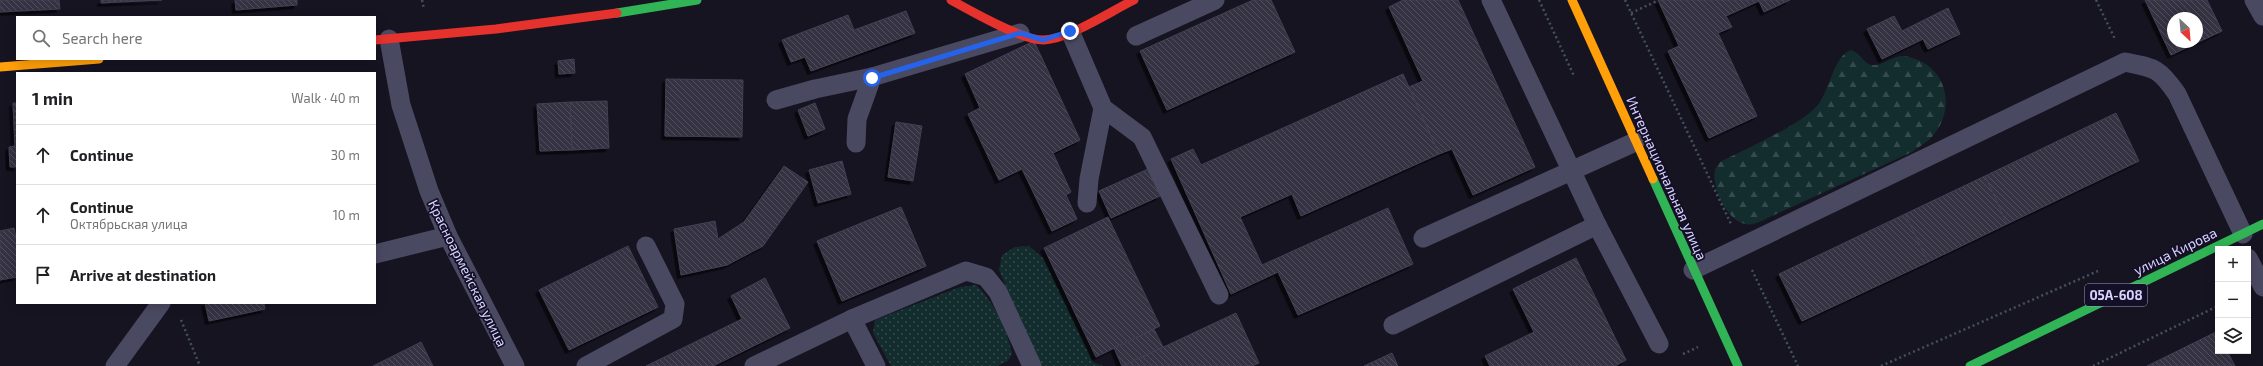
<!DOCTYPE html>
<html lang="en">
<head>
<meta charset="utf-8">
<style>
  :root { --surface:#fff; --page:#f6f6f6; --text:#202124; --muted:#757577; --line:#e0e0e0 }
  body { margin:0; font-family:"Exo 2",sans-serif; background:var(--page); color:var(--text) }
  .controls { position:absolute; right:12px; bottom:12px; display:grid; overflow:hidden; border-radius:0px; box-shadow:0 2px 10px #0003 }
  .controls button { width:36px; height:36px; display:grid; place-items:center; padding:0; border:0; border-bottom:1px solid var(--line); background:var(--surface); color:var(--text); font:20px sans-serif }
  .compass { position:absolute; left:2167px; top:12px; width:36px; height:36px; border-radius:50%; background:var(--surface); box-shadow:0 2px 10px #0003; rotate:154deg }
  .stop { position:absolute; width:12px; height:12px; margin:-9px; border:3px solid #2563eb; border-radius:50%; background:#fff }
  .stop.end { background:#2563eb; border-color:#fff; box-shadow:0 1px 4px #0008 }
  .list { margin:0; padding:0; list-style:none }
  h2 { display:flex; justify-content:space-between; align-items:center; height:52px; margin:0; padding:0 16px; font-size:17px }
  h2 small { font-size:13px; font-weight:400; color:var(--muted) }
  .list li { display:grid; grid-template-columns:26px 1fr auto; gap:12px; align-items:center; box-sizing:border-box; height:60px; padding:0 16px; border-top:1px solid var(--line) }
  .list b { display:block; font-size:15px; white-space:nowrap }
  .list p { margin:0; font-size:13px; white-space:nowrap; color:var(--muted) }
  .list em { font-size:13px; font-style:normal; color:var(--muted) }
  .icon { flex:none; width:22px; height:22px; fill:none; stroke:currentColor; stroke-width:2; stroke-linecap:round; stroke-linejoin:round }
  .map { position:relative; flex:none; width:2263px; height:366px; overflow:hidden }
  .search { position:absolute; background:var(--surface); box-shadow:0 2px 10px #0003; left:16px; top:16px; width:360px; height:44px; display:flex; align-items:center; gap:10px; box-sizing:border-box; padding:0 14px; border-radius:0px; color:var(--muted); font-size:15px }
  .panel { position:absolute; background:var(--surface); box-shadow:0 2px 10px #0003; left:16px; top:72px; width:360px; height:232px; border-radius:0px }
  .map>svg:first-child { display:block }
</style>
</head>
<body>
<div class="map">
<svg width="2263" height="366" viewBox="0 0 2263 366">
  <defs>
    <pattern id="grass-dots" width="8" height="8" patternUnits="userSpaceOnUse"><rect width="8" height="8" fill="#132c2d"/><path d="M2 2h.1M6 6h.1" fill="none" stroke="#354a4c" stroke-width="1.8" stroke-linecap="round"/></pattern>
    <pattern id="forest-firs" width="22" height="20" patternUnits="userSpaceOnUse"><rect width="22" height="20" fill="#132c2d"/><path d="M5 1l3.5 6h-7zM16 11l3.5 6h-7z" fill="#354a4c"/></pattern>
    <pattern id="building-back-hatch" width="6" height="6" patternUnits="userSpaceOnUse"><rect width="6" height="6" fill="#343243"/><path d="M-1 5l2 2M0 0l6 6M5-1l2 2" fill="none" stroke="#514f5f"/></pattern>
    <filter id="shadow"><feDropShadow dx="-3.5" dy="3.5" stdDeviation="0" flood-color="#0009"/></filter>
  </defs>
  <rect width="100%" height="100%" fill="#161421"/>
  <g fill="url(#grass-dots)">
    <polygon points="1029,246 1044,259 1093,362 1103,366 1040,366 999,270 1002,255 1015,247"/>
    <path d="M 976,285 C 994,302 1007,329 1012,354 L 1008,361 L 997,366 L 891,366 L 873,333 L 875,320 L 960,287 Z"/>
  </g>
  <path fill="url(#forest-firs)" d="M 1851,50 C 1861,53 1864,65 1873,65 C 1883,66 1893,55 1903,56 C 1945,61 1959,106 1932,137 C 1926,143 1918,147 1912,152 L 1772,216 C 1763,220 1754,226 1745,224 C 1727,221 1711,186 1715,170 C 1716,167 1719,164 1720,162 C 1745,149 1799,126 1817,106 C 1830,91 1833,56 1851,50 Z"/>
  <g fill="url(#building-back-hatch)" stroke="#433f54" fill-rule="evenodd" filter="url(#shadow)">
    <polygon points="0,0 59,0 60,9 0,12"/>
    <polygon points="101,0 162,0 101,3"/>
    <polygon points="235,0 297,0 297,5 236,10"/>
    <polygon points="1253,0 1271,0 1295,52 1167,110 1140,51"/>
    <polygon points="1403,0 1458,0 1535,167 1473,195 1452,149 1439,154 1409,87 1423,81 1389,7"/>
    <polygon points="1658,0 1790,0 1764,12 1759,1 1726,16 1732,27 1718,33 1757,116 1709,138 1668,51 1679,46"/>
    <path d="M 2145,0 L 2207,0 L 2222,31 L 2171,55 ZM 2173,18 L 2197,18 L 2197,42 L 2173,42 Z"/>
    <polygon points="1948,8 1960,34 1928,49 1923,39 1882,59 1867,29 1894,16 1902,31"/>
    <polygon points="906,11 915,33 811,71 805,57 791,62 782,40 848,15 854,30"/>
    <polygon points="1034,41 1080,140 1053,153 1071,192 1066,195 1077,219 1052,231 1022,169 999,180 968,114 980,108 965,74"/>
    <polygon points="574,59 575,73 559,74 558,61"/>
    <polygon points="1403,74 1439,154 1301,216 1292,194 1240,217 1262,265 1388,208 1413,264 1298,315 1278,272 1231,294 1171,159 1193,149 1201,165"/>
    <polygon points="666,79 743,80 742,137 665,136"/>
    <polygon points="607,101 609,148 572,150 570,102"/>
    <polygon points="570,102 572,150 540,151 537,104"/>
    <polygon points="13,103 17,103 17,167 10,167 9,147 15,146"/>
    <polygon points="815,103 825,129 808,136 798,110"/>
    <polygon points="2116,113 2139,161 2007,224 1985,176"/>
    <polygon points="896,122 922,126 913,181 888,177"/>
    <polygon points="842,161 851,194 818,203 809,170"/>
    <polygon points="784,166 808,182 763,246 727,265 681,275 674,229 715,221 718,239 744,222"/>
    <polygon points="1148,169 1160,196 1111,218 1099,191"/>
    <polygon points="1985,176 2007,224 1928,262 1905,214"/>
    <polygon points="901,207 926,266 842,301 817,241"/>
    <polygon points="1905,214 1928,262 1802,321 1779,274"/>
    <polygon points="1108,217 1160,326 1096,357 1044,248"/>
    <polygon points="14,228 17,243 17,277 0,280 0,231"/>
    <polygon points="628,246 658,307 569,350 539,290"/>
    <polygon points="1576,258 1626,360 1615,366 1490,366 1485,356 1534,332 1513,289"/>
    <polygon points="765,278 790,328 713,366 646,366 742,319 731,296"/>
    <polygon points="205,303 264,303 265,309 209,321"/>
    <polygon points="1236,313 1259,363 1252,366 1123,366"/>
    <polygon points="1154,329 1163,347 1122,366 1114,348"/>
    <polygon points="2218,331 2218,351 2227,351 2235,366 2147,366"/>
    <polygon points="421,342 433,366 373,366"/>
    <polygon points="1392,353 1398,366 1364,366"/>
  </g>
  <g fill="none" stroke-linecap="round" stroke-linejoin="round">
    <g stroke="#44505f" stroke-width="2.5" stroke-dasharray="2 3" stroke-linecap="butt">
      <polyline points="422,0 424,9"/>
      <polyline points="1539,0 1574,76"/>
      <polyline points="1625,0 1731,224"/>
      <polyline points="2096,0 2115,39"/>
      <polyline points="1631,13 1657,1"/>
      <polyline points="1752,270 1798,366"/>
      <polyline points="181,320 200,366"/>
      <polyline points="1683,354 1698,347"/>
      <polyline points="1881,366 2098,271"/>
      <polyline points="2093,366 2218,306"/>
    </g>
    <g stroke="#4a4962" stroke-width="19">
      <polyline points="1491,0 1597,225 1659,344"/>
      <polyline points="2254,0 2263,16"/>
      <polyline points="1070,31 1103,108 1142,137 1219,295"/>
      <polyline points="1136,36 1215,0"/>
      <polyline points="389,39 401,105 429,191 448,236 515,366"/>
      <polyline points="776,100 815,89 872,77 1020,33"/>
      <polyline points="856,143 857,119 872,77"/>
      <polyline points="1087,203 1089,179 1103,108"/>
      <polyline points="1423,238 1635,142"/>
      <polyline points="375,254 448,236"/>
      <polyline points="2248,258 2263,287"/>
      <path d="M 1693,270 L 2125,62 C 2155,68 2159,68 2177,94 L 2243,234"/>
      <polyline points="852,319 876,366"/>
      <polyline points="1393,325 1597,225"/>
      <polyline points="115,366 161,303"/>
      <polyline points="586,366 673,319 675,304 646,246"/>
      <polyline points="754,366 852,319 966,271 986,277 998,292 1032,366"/>
    </g>
    <g stroke="#30b455" stroke-width="9">
      <polyline points="617,13 697,0"/>
      <polyline points="1653,179 1738,366"/>
      <polyline points="1970,366 2263,224"/>
    </g>
    <g stroke="#ff9f0a" stroke-width="9">
      <polyline points="1572,0 1653,179"/>
      <polyline points="0,67 99,59"/>
    </g>
    <g stroke="#e5322d" stroke-width="9">
      <path d="M 951,0 C 971,11 1023,41 1044,40 C 1069,39 1111,11 1134,0"/>
      <polyline points="375,40 496,29 617,13"/>
    </g>
  </g>
  <g fill="none" stroke-linecap="round" stroke-linejoin="round">
    <polyline stroke="#2563eb" stroke-width="5" points="872,78 1020,33 1043,40 1070,31"/>
  </g>
  <g text-anchor="middle" dominant-baseline="central" stroke-width="3.5" stroke-linejoin="round" paint-order="stroke">
    <rect fill="#130f26" stroke="#9e99be" stroke-width="1" x="2085" y="284" width="62" height="22" rx="3"/>
    <g font-size="13" font-weight="bold" fill="#d9d4ff">
      <text x="2116" y="295">05А-608</text>
    </g>
    <g font-size="14" fill="#d9d4ff" stroke="#130f26">
      <text transform="translate(1667 178) rotate(66)">Интернациональная улица</text>
      <text transform="translate(2175 251) rotate(-26)">улица Кирова</text>
      <text transform="translate(468 273) rotate(64)">Красноармейская улица</text>
    </g>
  </g>
</svg>
<div class="controls">
<button>+</button>
<button>−</button>
<button><svg class="icon" aria-label="layers" viewBox="0 0 24 24"><path d="M12 4l9 5-9 5-9-5zM3 14l9 5 9-5"/></svg></button>
</div>
<svg class="compass" viewBox="-18 -18 36 36"><path d="M0-13l5 13h-10z" fill="#e53935"/><path d="M0 13l5-13h-10z" fill="#757577"/></svg>
<div class="stop" style="left:872px;top:78px"></div>
<div class="stop end" style="left:1070px;top:31px"></div>
<div class="search"><svg class="icon" aria-label="search" viewBox="0 0 24 24"><circle cx="10" cy="10" r="6"/><path d="M15 15l6 6"/></svg>Search here</div>
<section class="panel">
<h2>1 min<small>Walk · 40 m</small></h2>
<ul class="list">
<li><svg class="icon" aria-label="ahead" viewBox="0 0 24 24"><path d="M12 20V5M6 11l6-6 6 6"/></svg><div><b>Continue</b></div><em>30 m</em></li>
<li><svg class="icon" aria-label="ahead" viewBox="0 0 24 24"><path d="M12 20V5M6 11l6-6 6 6"/></svg><div><b>Continue</b><p>Октябрьская улица</p></div><em>10 m</em></li>
<li><svg class="icon" aria-label="arrive" viewBox="0 0 24 24"><path d="M6 21V4h12l-3 4 3 4H6"/></svg><div><b>Arrive at destination</b></div></li>
</ul>
</section>
</div>
</body>
</html>
